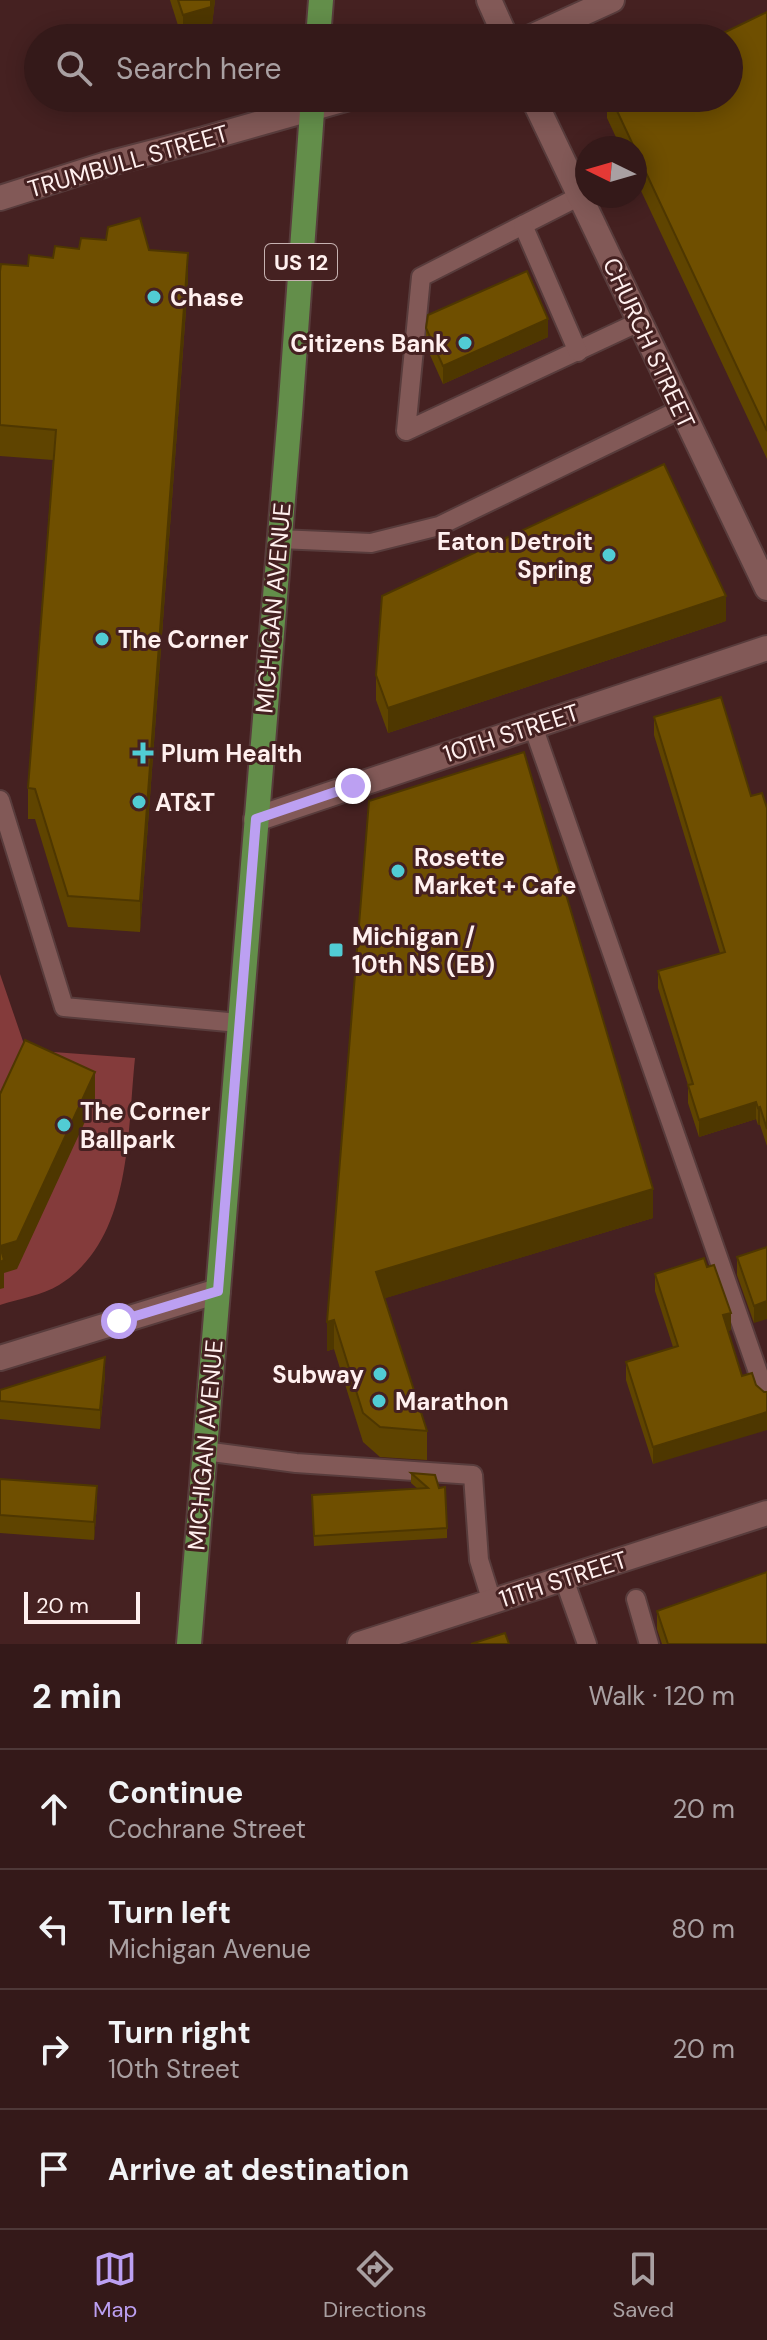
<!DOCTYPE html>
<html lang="en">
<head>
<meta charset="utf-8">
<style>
  :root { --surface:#341919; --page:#3c2222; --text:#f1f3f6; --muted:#a9a0a2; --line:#4e3838; --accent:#bca0f2 }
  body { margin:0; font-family:"DM Sans",sans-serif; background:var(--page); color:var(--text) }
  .compass { position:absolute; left:575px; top:136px; width:72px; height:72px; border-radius:50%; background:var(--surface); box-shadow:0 4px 20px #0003; rotate:275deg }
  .scale { position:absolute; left:24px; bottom:20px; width:116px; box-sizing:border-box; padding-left:8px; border:4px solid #fff0ef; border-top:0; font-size:22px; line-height:28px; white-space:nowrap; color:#fff0ef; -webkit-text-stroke:6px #452121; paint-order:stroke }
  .stop { position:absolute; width:24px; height:24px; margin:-18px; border:6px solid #bca0f2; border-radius:50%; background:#fff }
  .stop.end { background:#bca0f2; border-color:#fff; box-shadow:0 2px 8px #0008 }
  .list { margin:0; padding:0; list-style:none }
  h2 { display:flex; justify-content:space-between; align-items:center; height:104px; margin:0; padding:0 32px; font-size:34px }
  h2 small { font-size:26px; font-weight:400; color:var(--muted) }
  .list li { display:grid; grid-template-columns:52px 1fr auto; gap:24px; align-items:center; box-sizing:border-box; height:120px; padding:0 32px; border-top:2px solid var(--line) }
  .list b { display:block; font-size:30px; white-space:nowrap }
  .list p { margin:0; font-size:26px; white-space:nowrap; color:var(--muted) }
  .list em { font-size:26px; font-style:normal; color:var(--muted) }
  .icon { flex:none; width:44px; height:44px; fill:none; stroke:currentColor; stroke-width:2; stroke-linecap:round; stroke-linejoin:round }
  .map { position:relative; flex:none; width:767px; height:1644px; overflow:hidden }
  .search { position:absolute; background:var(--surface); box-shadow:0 4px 20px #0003; left:24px; right:24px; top:24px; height:88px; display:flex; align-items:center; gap:20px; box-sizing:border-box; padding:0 28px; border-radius:44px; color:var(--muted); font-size:30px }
  .sheet { height:584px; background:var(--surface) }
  nav { display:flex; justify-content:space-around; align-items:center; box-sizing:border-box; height:112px; border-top:2px solid var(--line); background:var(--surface); font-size:22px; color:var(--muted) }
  nav a { display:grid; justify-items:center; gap:4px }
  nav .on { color:var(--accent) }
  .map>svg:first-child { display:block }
</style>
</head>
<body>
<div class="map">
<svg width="767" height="1644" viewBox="0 0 767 1644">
  <rect width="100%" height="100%" fill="#452121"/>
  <path fill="#843b3b" d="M 0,974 L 26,1050 L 135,1058 C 127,1134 132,1240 59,1285 C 43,1295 18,1299 0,1305 Z"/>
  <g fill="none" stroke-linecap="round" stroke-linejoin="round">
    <defs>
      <g id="service">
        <polyline points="580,196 421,277 406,431 639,322"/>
        <polyline points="523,225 578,352"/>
        <polyline points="279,539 371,543 439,526 681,409"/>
        <polyline points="533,726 767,1398"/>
        <polyline points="0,800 64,1007 239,1023"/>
        <polyline points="204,1451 296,1463 473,1475 479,1560 492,1602"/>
        <polyline points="564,1579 587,1644"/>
        <polyline points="636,1599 649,1644"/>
      </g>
      <g id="minor">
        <polyline points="489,0 506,38"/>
        <polyline points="533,98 767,588"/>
        <polyline points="256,819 767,648"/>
        <polyline points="0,1358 218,1291"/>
        <polyline points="360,1644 767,1513"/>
      </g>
      <g id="tertiary">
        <polyline points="529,38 612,0"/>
        <polyline points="0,198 107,164 204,139 349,98"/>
      </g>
      <g id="primary">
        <polyline points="318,38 321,0"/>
        <polyline points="189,1644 290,414 313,98"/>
      </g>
    </defs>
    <use href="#service" stroke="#583c3c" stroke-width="22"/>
    <use href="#minor" stroke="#583c3c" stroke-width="28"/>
    <use href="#tertiary" stroke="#583c3c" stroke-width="28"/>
    <use href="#primary" stroke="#583c3c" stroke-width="28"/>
    <use href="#service" stroke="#825957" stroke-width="18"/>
    <use href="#minor" stroke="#825957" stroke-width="24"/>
    <use href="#tertiary" stroke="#825957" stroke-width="24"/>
    <use href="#primary" stroke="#638e4a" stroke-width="24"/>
  </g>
  <g fill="#5f4400">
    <polygon points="170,0 215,0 211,33 193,38 182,38"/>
    <polygon points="767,12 767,459 635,178 635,148 621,148 607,118 607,98 729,98"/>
    <polygon points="79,249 149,250 188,283 140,932 68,927 35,819 28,819 28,788 53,460 0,456 0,271 28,266"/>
    <polygon points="426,328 548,337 443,384 426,346"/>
    <polygon points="726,621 388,733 376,700 376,675"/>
    <polygon points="654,717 767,808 767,1146 760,1125 758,1125 756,1119 699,1137 688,1103 688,1085 658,988 658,971 720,953 654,735"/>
    <polygon points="369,801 653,1218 385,1298 427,1431 427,1460 380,1457 363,1442 334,1349 327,1351"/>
    <polygon points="767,1247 754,1323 737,1275 737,1257"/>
    <polygon points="655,1274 731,1330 728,1331 742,1376 764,1392 653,1464 626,1380 626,1362 673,1347 655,1291"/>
    <polygon points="105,1375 100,1429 0,1419 0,1390"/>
    <polygon points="411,1473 435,1475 447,1528 447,1538 314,1546 312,1504 418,1489 411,1483"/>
    <polygon points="0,1479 97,1504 94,1540 0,1533"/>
    <polygon points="657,1611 767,1644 662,1644 657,1629"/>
  </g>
  <g fill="#4e3700">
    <polygon points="211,0 215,0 211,33 193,38 183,38 183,15"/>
    <polygon points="188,253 188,283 140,932 140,901"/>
    <polygon points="548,319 548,337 443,384 443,366"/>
    <polygon points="726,596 726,621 388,733 388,708"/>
    <polygon points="95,1072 95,1100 17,1269 4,1273 4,1288 0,1289 0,1246"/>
    <polygon points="756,1102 756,1119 699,1137 699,1120"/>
    <polygon points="760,1107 760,1125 758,1125 758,1108"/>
    <polygon points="653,1189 653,1218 376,1301 376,1272"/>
    <polygon points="767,1301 767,1319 754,1323 754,1306"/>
    <polygon points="731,1313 731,1330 723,1333 723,1315"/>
    <polygon points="334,1320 334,1349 327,1351 327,1322"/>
    <polygon points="105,1357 105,1375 100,1429 100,1410"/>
    <polygon points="767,1412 767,1430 653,1464 653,1447"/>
    <polygon points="97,1486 97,1504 94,1540 94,1522"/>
  </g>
  <g fill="#6f4f00" stroke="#4e3700" stroke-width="2">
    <polygon points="178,0 211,0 211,7 183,15"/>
    <polygon points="767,12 767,431 611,98 729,98 729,38 713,38"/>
    <polygon points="140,218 149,250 188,253 140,901 68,896 35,789 28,788 56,430 0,425 0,271 1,264 28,266 29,255 53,258 55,246 79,249 81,238 106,240 108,227"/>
    <polygon points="527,271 548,319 443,366 426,328 428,315"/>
    <polygon points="664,464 726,596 388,708 376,675 382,596"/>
    <polygon points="721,697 751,796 762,793 767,808 767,1129 760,1107 758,1108 756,1102 699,1120 688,1085 693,1084 658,971 725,952 654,717"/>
    <polygon points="524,752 653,1189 376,1272 427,1431 380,1427 363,1413 334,1320 327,1322 369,801"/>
    <polygon points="25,1040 95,1072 17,1241 0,1246 4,1260 0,1262 0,1094"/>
    <polygon points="767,1247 767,1301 754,1306 737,1257"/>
    <polygon points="704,1258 707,1267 714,1265 731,1313 723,1315 742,1376 752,1373 756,1385 764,1392 767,1392 767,1412 653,1447 626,1362 678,1346 655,1274"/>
    <polygon points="105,1357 100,1410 0,1401 0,1390"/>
    <polygon points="411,1473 435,1475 439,1488 445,1487 447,1528 314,1536 312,1495 428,1488"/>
    <polygon points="0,1479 97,1486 94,1522 0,1515"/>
    <polygon points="767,1572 767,1644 668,1644 657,1611"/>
    <polygon points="505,1633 509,1644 471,1644"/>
  </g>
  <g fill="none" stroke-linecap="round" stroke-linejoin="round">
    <polyline stroke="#bca0f2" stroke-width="10" points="119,1321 218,1291 256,819 353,786"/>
  </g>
  <g fill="#51ccd4" stroke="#452121" stroke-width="3">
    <circle cx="154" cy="297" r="8"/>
    <circle cx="465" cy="343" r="8"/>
    <circle cx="609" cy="555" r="8"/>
    <circle cx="102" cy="639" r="8"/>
    <path d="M139 741h8v8h8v8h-8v8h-8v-8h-8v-8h8z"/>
    <circle cx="139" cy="802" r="8"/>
    <circle cx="398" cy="871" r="8"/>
    <rect x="328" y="942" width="16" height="16" rx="4"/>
    <circle cx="64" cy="1125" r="8"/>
    <circle cx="380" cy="1374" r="8"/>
    <circle cx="379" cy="1401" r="8"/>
  </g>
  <g text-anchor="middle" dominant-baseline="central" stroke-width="6" stroke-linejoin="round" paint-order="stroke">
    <rect fill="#452121" stroke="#c7b2b1" stroke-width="2" x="265" y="244" width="72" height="36" rx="6"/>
    <g font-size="22" font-weight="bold" fill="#fff0ef">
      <text x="301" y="262">US 12</text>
    </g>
    <g font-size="24" fill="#fff0ef" stroke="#452121">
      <text transform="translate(128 161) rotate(-16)">TRUMBULL STREET</text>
      <text transform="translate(649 343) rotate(65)">CHURCH STREET</text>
      <text transform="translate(273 608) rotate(-85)">MICHIGAN AVENUE</text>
      <text transform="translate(511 733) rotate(-18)">10TH STREET</text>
      <text transform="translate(205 1445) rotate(-85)">MICHIGAN AVENUE</text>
      <text transform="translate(563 1579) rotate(-18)">11TH STREET</text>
    </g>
    <g font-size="24" font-weight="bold" fill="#fff0ef" stroke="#452121" text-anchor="start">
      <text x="170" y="297">Chase</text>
      <text x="449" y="343" text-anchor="end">Citizens Bank</text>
      <text x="593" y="541" text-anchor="end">Eaton Detroit<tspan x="593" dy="28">Spring</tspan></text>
      <text x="118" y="639">The Corner</text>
      <text x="161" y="753">Plum Health</text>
      <text x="155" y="802">AT&amp;T</text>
      <text x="414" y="857">Rosette<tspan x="414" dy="28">Market + Cafe</tspan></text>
      <text x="352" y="936">Michigan /<tspan x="352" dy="28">10th NS (EB)</tspan></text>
      <text x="80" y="1111">The Corner<tspan x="80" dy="28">Ballpark</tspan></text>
      <text x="364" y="1374" text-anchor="end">Subway</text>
      <text x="395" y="1401">Marathon</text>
    </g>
  </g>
</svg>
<svg class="compass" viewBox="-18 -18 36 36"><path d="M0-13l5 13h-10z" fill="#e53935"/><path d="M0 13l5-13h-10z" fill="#a9a0a2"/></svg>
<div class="scale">20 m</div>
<div class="stop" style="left:119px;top:1321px"></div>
<div class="stop end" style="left:353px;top:786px"></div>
<div class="search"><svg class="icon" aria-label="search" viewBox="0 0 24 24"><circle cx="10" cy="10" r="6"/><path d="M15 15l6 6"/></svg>Search here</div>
</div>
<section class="sheet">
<h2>2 min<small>Walk · 120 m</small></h2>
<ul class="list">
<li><svg class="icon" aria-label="ahead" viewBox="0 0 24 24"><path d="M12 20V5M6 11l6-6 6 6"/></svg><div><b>Continue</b><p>Cochrane Street</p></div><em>20 m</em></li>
<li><svg class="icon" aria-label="left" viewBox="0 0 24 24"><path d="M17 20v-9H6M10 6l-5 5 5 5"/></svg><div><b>Turn left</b><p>Michigan Avenue</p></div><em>80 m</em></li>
<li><svg class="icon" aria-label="right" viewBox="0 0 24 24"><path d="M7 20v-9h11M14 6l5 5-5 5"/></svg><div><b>Turn right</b><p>10th Street</p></div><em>20 m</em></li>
<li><svg class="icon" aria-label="arrive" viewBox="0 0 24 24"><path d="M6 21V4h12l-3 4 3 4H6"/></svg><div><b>Arrive at destination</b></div></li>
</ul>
</section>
<nav>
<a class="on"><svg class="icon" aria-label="map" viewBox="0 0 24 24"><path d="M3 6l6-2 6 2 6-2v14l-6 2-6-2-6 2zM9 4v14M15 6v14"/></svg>Map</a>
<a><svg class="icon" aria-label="directions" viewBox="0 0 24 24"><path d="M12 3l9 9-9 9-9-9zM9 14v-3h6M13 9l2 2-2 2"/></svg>Directions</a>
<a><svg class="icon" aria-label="saved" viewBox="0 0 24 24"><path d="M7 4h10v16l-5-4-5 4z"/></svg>Saved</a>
</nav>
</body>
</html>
